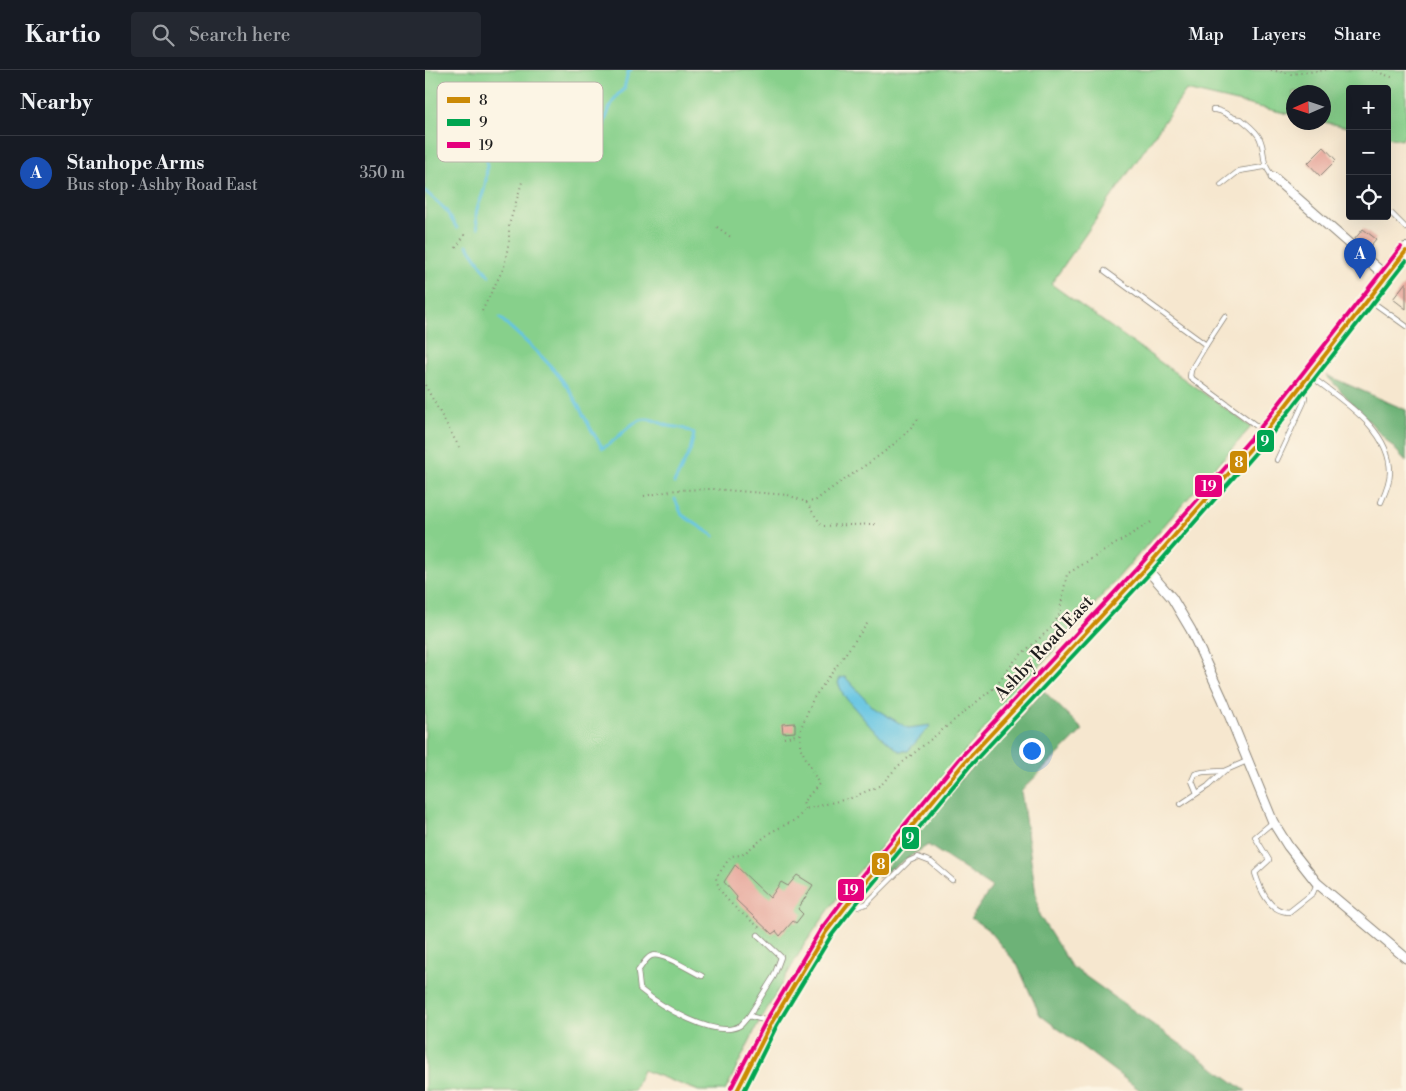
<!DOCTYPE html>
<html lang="en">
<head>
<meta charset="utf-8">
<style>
  :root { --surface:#171b24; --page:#242831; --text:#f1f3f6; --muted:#9ea1a6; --line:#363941; --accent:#d1495b }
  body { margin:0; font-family:"Libre Bodoni",serif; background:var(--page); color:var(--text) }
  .controls { position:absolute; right:15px; top:15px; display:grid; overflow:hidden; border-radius:5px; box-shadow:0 5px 20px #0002 }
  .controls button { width:45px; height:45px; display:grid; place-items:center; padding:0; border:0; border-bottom:1px solid var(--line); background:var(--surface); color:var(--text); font:25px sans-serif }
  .compass { position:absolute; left:861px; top:15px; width:45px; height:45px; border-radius:50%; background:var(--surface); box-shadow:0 5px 20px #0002; rotate:267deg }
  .you { position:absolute; left:606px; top:680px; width:18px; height:18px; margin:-12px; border:4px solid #fff; border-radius:50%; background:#1a73e8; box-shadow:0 0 0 8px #1a73e833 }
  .badge { display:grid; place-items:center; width:32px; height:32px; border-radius:50%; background:var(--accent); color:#fff; font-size:16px; font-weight:700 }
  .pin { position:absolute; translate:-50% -41px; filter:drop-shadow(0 1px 2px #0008) }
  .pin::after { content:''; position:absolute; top:26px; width:18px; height:15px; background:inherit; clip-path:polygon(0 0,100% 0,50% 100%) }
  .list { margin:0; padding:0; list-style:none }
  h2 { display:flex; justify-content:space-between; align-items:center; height:65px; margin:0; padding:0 20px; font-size:21px }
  h2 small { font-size:16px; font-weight:400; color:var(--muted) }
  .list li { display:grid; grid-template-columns:32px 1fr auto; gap:15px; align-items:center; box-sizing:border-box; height:75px; padding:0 20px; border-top:1px solid var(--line) }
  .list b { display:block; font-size:19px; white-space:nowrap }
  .list p { margin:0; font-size:16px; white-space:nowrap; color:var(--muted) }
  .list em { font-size:16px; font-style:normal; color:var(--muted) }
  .icon { flex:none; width:28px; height:28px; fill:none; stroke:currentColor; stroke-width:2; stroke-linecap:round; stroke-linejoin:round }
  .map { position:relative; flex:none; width:981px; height:1021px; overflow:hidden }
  header { display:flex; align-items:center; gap:30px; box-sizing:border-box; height:70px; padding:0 25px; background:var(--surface); border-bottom:1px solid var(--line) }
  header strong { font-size:24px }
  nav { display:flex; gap:28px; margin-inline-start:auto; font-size:18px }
  .search { width:350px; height:45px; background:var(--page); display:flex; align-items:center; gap:12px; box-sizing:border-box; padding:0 18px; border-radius:5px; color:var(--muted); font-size:19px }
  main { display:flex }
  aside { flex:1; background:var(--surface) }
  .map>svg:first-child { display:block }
</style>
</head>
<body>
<header>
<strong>Kartio</strong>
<div class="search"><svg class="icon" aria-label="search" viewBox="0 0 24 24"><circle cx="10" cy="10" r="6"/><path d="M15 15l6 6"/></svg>Search here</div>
<nav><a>Map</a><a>Layers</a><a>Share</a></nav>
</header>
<main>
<aside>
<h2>Nearby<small></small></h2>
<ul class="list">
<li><span class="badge" style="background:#1a4fb4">A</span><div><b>Stanhope Arms</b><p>Bus stop · Ashby Road East</p></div><em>350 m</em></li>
</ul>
</aside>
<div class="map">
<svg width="981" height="1021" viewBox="0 0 981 1021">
  <rect width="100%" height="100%" fill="#fcf5e5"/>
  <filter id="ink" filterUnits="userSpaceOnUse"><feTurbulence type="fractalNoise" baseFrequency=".02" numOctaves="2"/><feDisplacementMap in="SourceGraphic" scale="10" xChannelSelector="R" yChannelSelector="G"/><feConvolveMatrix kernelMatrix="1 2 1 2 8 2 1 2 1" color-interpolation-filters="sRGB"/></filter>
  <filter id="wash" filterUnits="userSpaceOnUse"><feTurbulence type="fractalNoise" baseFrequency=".0096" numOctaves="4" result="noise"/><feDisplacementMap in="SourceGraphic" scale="20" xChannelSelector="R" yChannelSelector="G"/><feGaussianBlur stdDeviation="1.12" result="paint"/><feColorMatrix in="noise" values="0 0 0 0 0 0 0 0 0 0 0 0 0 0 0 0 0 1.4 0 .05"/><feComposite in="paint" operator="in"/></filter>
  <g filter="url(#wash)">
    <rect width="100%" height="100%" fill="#f6e7cf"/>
    <polygon fill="#87d08b" stroke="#527654" points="0,0 981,0 981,62 977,70 962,67 962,19 925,19 925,58 899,52 898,22 868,22 868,45 761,20 626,214 826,357 420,817 379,875 330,960 300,1021 274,1021 218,1000 209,1021 0,1021"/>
    <g fill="#6db277" stroke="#44674a">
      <polygon points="901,305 981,340 981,391"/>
      <polygon points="619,621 658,660 596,721 614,845 646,896 821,1021 716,1021 615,945 592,894 562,859 546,848 567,817 503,775 453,807 533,712"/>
    </g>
    <polygon fill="#64c4e2" stroke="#40707f" points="420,607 449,638 483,658 506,655 483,681 474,681 444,655 419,626 413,613 415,608"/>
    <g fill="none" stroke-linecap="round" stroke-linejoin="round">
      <g stroke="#64c4e2" stroke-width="3">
        <path d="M 171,76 C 181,57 181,32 199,19 L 203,2 L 206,0"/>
        <polyline points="0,121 20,139 32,158"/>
        <path d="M 53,158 C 48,139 54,137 59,120 C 63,105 62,91 61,75"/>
        <polyline points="42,175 64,206"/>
        <path d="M 75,248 C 101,272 131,296 149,328 C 159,345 166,362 178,378 C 193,371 205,349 222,349 C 229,349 237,354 244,356 C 255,358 259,357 269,364 L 265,381 L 249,413"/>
        <polyline points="250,429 257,445 289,466"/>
      </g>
    </g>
    <g id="blocks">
      <g fill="#e7a99d">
        <polygon points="899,77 911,90 895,106 883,93"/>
        <polygon points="938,159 951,169 942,180 929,170"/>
        <polygon points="981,212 981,239 968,229"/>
        <polygon points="370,653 370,662 358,663 357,654"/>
        <polygon points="310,795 345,828 356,812 363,816 372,805 388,815 373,839 378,844 371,853 368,851 355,866 351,861 347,864 311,830 312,827 299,812"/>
      </g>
    </g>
  </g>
  <g filter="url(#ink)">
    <use href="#blocks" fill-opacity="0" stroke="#898276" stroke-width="1"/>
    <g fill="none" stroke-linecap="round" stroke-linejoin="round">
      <defs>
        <g id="lane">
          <path d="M 788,40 C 800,39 805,50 816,49 C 823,55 832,61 835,69 C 842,85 834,90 848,107"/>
          <polyline points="796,115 814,101 839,97"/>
          <polyline points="967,144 981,158"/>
          <polyline points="680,201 781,275 766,300 765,307 837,360"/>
          <polyline points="946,231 981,256"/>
          <polyline points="781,275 800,246"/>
          <path d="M 887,307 C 917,331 965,359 965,402 C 965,412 960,423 956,432"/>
          <polyline points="852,390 879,332 880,327 876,320"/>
          <polyline points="772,723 767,711 770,704 778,702 798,701"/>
          <polyline points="756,734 783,716 799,701 822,691"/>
          <path d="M 848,752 L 830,767 L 844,790 L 830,803 C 835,819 844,842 864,842 L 888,823 L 892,813"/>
          <polyline points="428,833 432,837 441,834 484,791 493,787 506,792 527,810"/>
          <path d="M 277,906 C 266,901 236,881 226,886 C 220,889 217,896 213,901 L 215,919 C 234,935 292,971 316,955 C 318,953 321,949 324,946 L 343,951"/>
          <polyline points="324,946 349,906 356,887 333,865"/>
        </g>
        <g id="street">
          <polyline points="848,107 962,207"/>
          <polyline points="721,498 747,528 766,560 798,630 848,752 863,776 892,813 981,888"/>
        </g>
        <polyline id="highway" points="312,1021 347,952 401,862 426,830 539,693 721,498 840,362 981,181"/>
      </defs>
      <use href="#lane" stroke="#898276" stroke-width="6"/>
      <use href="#street" stroke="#898276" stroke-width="11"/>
      <use href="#highway" stroke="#898276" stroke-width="18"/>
      <g stroke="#898276" stroke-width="2" stroke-dasharray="1 4" stroke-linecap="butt">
        <polyline points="846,0 866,4 901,0"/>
        <polyline points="947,0 969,8"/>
        <polyline points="292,157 307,168"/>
        <polyline points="31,178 40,164"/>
        <polyline points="57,241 79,197 84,171 84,155 98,109"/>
        <polyline points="0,315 34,377"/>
        <polyline points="219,426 251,420 288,419 363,425 381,432 397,456 454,454"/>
        <path d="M 381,432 L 390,431 C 425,402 469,383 495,346"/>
        <polyline points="359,668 374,664"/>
        <polyline points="380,739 378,732 394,714 375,677 376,658 388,629 444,551"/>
        <path d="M 334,857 C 318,844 295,829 291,808 L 306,786 L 317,785 L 346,762 L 372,749 L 380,739 L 426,728 L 456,715 L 472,697 L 571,616 L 591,589 L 626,558 L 634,545 L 642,504 L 726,452"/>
      </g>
      <use href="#lane" stroke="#fff" stroke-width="4.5"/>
      <use href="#street" stroke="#fff" stroke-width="9"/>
      <use href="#highway" stroke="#fff" stroke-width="16"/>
      <defs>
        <polyline id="bus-1" points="312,1021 347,952 401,862 426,830 539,693 721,498 840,362 981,181"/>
        <polyline id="bus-2" points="319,1021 352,955 406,866 431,834 544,697 726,502 845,366 981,191"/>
        <polyline id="bus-3" points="306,1018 342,949 396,859 421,826 534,689 716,494 835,358 976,177"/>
      </defs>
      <use href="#bus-1" stroke="#fcf5e5" stroke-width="8"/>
      <use href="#bus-2" stroke="#fcf5e5" stroke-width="8"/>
      <use href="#bus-3" stroke="#fcf5e5" stroke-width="8"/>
      <use href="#bus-1" stroke="#cb8a06" stroke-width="4"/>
      <use href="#bus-2" stroke="#00a651" stroke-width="4"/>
      <use href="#bus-3" stroke="#e5007d" stroke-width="4"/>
    </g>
  </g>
  <g text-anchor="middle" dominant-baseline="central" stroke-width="4.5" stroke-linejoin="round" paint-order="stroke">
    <g font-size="18" fill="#1c1c1c" stroke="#fcf5e5">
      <text transform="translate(619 578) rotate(-47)">Ashby Road East</text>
    </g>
  </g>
  <rect x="12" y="12" width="166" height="80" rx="8" fill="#fcf5e5" stroke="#b9b4a9" stroke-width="1"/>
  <rect x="22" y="27" width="23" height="6" fill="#cb8a06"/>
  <rect x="22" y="49" width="23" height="7" fill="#00a651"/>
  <rect x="22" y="72" width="23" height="6" fill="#e5007d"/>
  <g font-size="14" fill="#1c1c1c">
    <text x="54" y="35">8</text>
    <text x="54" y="57">9</text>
    <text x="54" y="80">19</text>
  </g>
  <g stroke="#fcf5e5" stroke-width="2">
    <rect x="831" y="359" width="19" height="24" rx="5" fill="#00a651"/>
    <rect x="804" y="380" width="19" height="24" rx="5" fill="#cb8a06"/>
    <rect x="769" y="404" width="29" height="24" rx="5" fill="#e5007d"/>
    <rect x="476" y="756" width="19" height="24" rx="5" fill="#00a651"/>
    <rect x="446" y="782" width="19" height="24" rx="5" fill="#cb8a06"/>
    <rect x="412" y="808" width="28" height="24" rx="5" fill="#e5007d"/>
  </g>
  <g font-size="14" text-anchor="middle" font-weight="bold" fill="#fff">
    <text x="840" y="376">9</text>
    <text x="814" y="397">8</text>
    <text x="784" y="421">19</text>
    <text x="485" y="773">9</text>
    <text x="456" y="799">8</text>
    <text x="426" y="825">19</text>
  </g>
</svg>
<div class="controls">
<button>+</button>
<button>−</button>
<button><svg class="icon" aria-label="locate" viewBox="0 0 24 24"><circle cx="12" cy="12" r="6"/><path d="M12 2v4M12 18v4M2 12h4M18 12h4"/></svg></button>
</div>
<svg class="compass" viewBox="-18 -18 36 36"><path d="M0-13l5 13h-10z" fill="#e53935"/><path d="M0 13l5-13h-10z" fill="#9ea1a6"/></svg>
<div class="you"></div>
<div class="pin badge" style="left:935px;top:209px;background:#1a4fb4">A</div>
</div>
</main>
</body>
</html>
